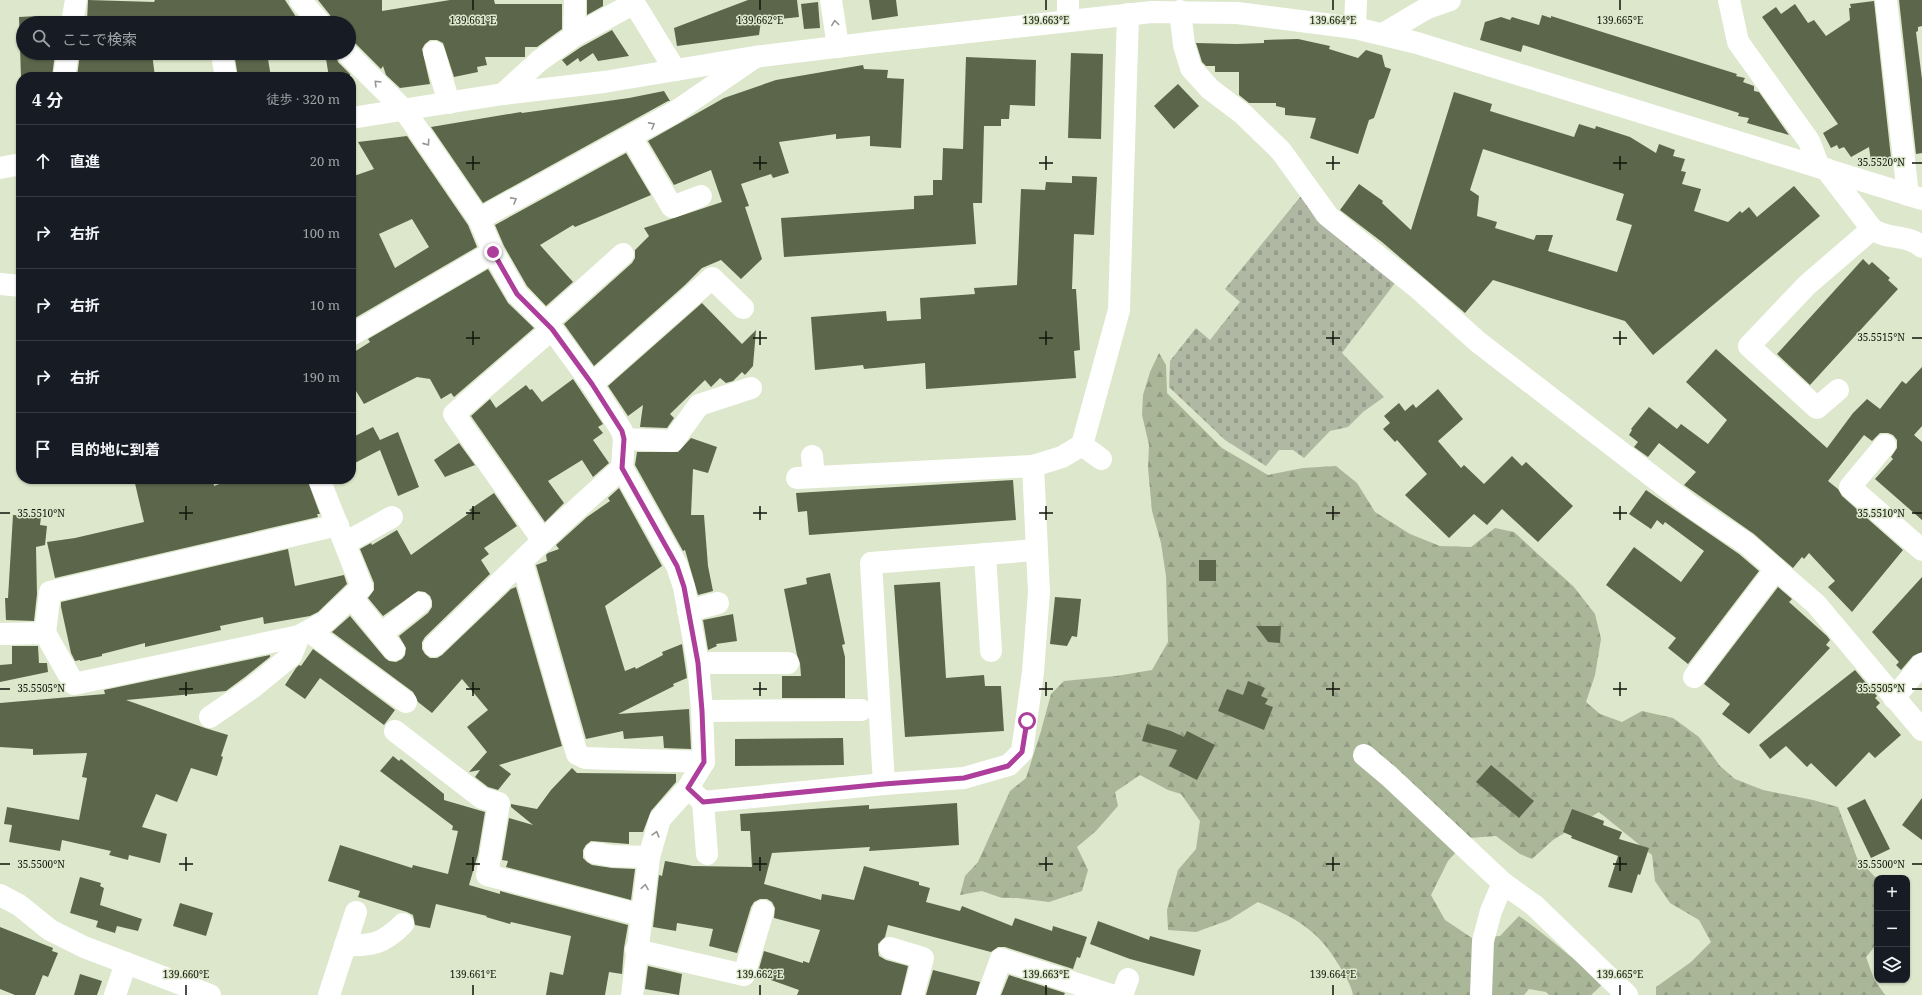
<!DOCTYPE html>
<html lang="ja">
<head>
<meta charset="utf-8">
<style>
  :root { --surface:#171b24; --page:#20242c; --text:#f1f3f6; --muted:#9ea1a6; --line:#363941 }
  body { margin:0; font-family:"Noto Serif","Noto Sans JP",serif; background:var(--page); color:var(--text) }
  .controls { position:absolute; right:12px; bottom:12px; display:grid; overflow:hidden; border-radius:8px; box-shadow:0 1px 3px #0004 }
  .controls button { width:36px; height:36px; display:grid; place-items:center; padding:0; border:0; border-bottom:1px solid var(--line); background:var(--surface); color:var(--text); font:20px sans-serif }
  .stop { position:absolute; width:12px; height:12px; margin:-9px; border:3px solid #ad3e9b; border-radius:50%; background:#fff }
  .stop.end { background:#ad3e9b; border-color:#fff; box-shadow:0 1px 4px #0008 }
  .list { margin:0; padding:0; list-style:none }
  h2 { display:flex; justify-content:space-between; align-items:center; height:52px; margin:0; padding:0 16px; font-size:17px }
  h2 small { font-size:13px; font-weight:400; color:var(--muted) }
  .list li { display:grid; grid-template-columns:26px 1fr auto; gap:12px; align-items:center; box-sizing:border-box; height:72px; padding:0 16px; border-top:1px solid var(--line) }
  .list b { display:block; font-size:15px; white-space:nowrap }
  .list em { font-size:13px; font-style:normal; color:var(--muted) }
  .icon { flex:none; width:22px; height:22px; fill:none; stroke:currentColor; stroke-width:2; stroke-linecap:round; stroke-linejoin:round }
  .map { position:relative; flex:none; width:1922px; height:995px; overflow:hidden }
  .search { position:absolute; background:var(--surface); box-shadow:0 1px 3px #0004; left:16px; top:16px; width:340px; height:44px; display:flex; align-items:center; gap:10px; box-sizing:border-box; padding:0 14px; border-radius:22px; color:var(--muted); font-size:15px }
  .panel { position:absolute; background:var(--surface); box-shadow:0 1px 3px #0004; left:16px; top:72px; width:340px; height:412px; border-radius:16px }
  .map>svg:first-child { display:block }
</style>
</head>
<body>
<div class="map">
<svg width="1922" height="995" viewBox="0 0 1922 995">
  <defs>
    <pattern id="forest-firs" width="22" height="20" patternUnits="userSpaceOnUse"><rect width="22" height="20" fill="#aab698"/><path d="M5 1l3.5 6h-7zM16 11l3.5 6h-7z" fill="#919c82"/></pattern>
    <pattern id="cemetery-stones" width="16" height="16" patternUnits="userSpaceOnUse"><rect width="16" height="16" fill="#b0b8a4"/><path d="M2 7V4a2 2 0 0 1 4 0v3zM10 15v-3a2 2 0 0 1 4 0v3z" fill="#969d8c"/></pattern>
  </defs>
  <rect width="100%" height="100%" fill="#dce7cb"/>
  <path fill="url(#forest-firs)" d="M 1159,353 L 1166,365 L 1167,393 L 1222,448 L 1268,475 L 1303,468 L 1336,466 L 1357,483 L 1375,512 L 1410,534 L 1440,546 L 1471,547 L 1495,528 L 1514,532 L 1574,587 L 1595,614 L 1601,639 L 1595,675 L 1586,702 L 1600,714 L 1622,722 L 1642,711 L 1673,718 L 1699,737 L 1720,766 L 1735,779 L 1763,790 L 1813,800 L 1838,807 L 1857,858 L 1877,879 L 1877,944 L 1866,957 L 1874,979 L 1885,995 L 1656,995 L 1656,987 L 1691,962 L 1711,942 L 1699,920 L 1670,903 L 1655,881 L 1652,855 L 1599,812 L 1553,840 L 1532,859 L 1520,854 L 1496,836 L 1469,838 L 1448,861 L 1431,895 L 1445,920 L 1472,938 L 1500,936 L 1519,916 C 1537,928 1553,942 1570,956 C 1582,965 1593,972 1604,983 L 1591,995 L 1549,995 L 1546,992 L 1529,989 L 1524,995 L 1353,995 C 1351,984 1345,976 1340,967 C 1319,930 1296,918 1258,902 L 1229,920 L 1196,932 L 1168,930 L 1167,910 L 1178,870 L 1196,849 L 1200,821 L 1181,794 L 1168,790 L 1140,775 L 1115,792 L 1118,806 L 1096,831 L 1077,847 L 1088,870 L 1082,891 L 1049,902 L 1017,898 L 1002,898 L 982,891 L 960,895 L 965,876 L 978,862 L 1010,791 L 1026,778 L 1041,731 L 1051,694 L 1064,681 L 1116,676 L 1152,670 L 1168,642 L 1166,576 L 1161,543 L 1152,511 L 1148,468 L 1149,445 L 1142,415 L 1143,395 L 1150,372 Z"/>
  <polygon fill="url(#cemetery-stones)" points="1301,196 1317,221 1395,283 1342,353 1384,397 1363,412 1348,427 1330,431 1304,458 1293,450 1279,450 1266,466 1225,440 1169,387 1170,361 1196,328 1210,340 1240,302 1225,289"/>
  <g fill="#5c664b" fill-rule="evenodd">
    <polygon points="88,0 154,2 155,0 285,0 300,23 87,22"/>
    <polygon points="318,0 382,0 382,11 450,0 494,0 495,4 562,4 562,29 537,47 525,47 525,57 485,57 487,65 477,67 478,72 454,77 443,43 437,40 430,40 425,44 422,49 430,84 400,88 386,75 383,66 381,69 356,44 349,41 349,23 332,23 330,15"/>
    <polygon points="587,0 603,0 603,6 587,15"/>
    <polygon points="748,0 797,0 799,17 761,21 759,35 677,46 674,28"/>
    <polygon points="869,0 896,0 898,16 872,20"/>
    <polygon points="1899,0 1922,0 1922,26 1918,27 1918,31 1916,32 1922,79 1922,153 1916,154"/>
    <polygon points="1874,1 1891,158 1871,161 1869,147 1851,157 1844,147 1839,149 1837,145 1831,148 1823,133 1838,124 1762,17 1776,7 1781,14 1795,4 1808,23 1814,20 1826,36 1850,20 1849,8 1851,8 1850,4"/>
    <polygon points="818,2 820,28 804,29 801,4"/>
    <polygon points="1542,15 1551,18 1551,16 1737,74 1736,76 1745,78 1743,82 1754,86 1754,91 1759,92 1789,135 1747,123 1749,118 1738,116 1739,113 1523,45 1521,52 1480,40 1485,22 1501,17 1510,20 1512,17 1539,25"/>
    <polygon points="37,16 37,23 23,23 23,53 55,53 52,77 21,77 19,17"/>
    <polygon points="612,30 629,56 598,61 593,53 580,62 578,58 567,66 562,60 581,47"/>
    <polygon points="1298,39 1330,46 1329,49 1358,58 1366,50 1382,55 1385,67 1391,69 1374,118 1369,120 1358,154 1310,138 1316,118 1285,115 1285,108 1276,106 1276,103 1249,103 1239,95 1239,72 1215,72 1215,66 1206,66 1202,62 1196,43 1237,44 1264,43 1264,40"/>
    <polygon points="80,53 152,53 155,77 77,77"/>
    <polygon points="234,53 279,53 268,59 271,77 238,77"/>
    <polygon points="325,53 335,53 338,62 350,74 350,77 329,77"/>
    <polygon points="1071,53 1103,54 1101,139 1068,138"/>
    <polygon points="966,57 1036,60 1035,106 1010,105 1009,119 1001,119 1001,126 984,126 982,203 973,203 976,244 784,257 781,218 914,209 914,196 933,195 933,180 942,180 943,148 963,149"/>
    <polygon points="863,65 864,69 888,70 887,78 904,79 901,148 870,146 870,136 836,139 836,134 779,142 789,173 773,178 771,174 741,184 749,206 745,207 762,259 741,279 721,260 702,268 685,285 594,366 564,324 632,263 635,258 635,250 649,236 644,228 722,202 711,170 674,185 648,141 724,98 776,80"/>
    <polygon points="1178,84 1199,106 1174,129 1154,106"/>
    <polygon points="664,91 670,101 668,101 483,203 431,127 521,112 522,113 629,98"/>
    <path d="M 1454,92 L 1492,104 L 1490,111 L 1574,137 L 1579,124 L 1595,129 L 1596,126 L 1630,137 L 1656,153 L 1659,144 L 1675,150 L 1673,156 L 1685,159 L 1681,171 L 1686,172 L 1682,184 L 1701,189 L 1694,211 L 1728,222 L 1740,211 L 1742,213 L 1749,207 L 1757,217 L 1794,186 L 1820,216 L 1653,355 L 1625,321 L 1493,280 L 1465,313 L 1382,242 L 1340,210 L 1359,184 L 1383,201 L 1382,203 L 1411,230 ZM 1483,149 L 1624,194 L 1616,220 L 1632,225 L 1617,272 L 1548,251 L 1553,235 L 1536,235 L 1534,240 L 1495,228 L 1497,222 L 1477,216 L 1479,196 L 1470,190 Z"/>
    <path d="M 407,136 L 468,225 L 477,247 L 355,318 L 351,311 L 351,177 L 374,169 L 358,142 ZM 412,219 L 429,247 L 395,268 L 379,234 Z"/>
    <polygon points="626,153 651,195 575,227 573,225 540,245 573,282 546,306 527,286 504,246 495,225"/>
    <polygon points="1072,176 1097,177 1094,235 1074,234 1072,289 1076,289 1080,350 1074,351 1076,378 926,389 925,363 864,369 863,365 815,370 811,317 886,311 887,321 921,319 920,298 975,294 974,288 1017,285 1021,189 1045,190 1046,182 1072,183"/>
    <polygon points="1863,259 1869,265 1872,262 1890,278 1888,280 1898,289 1810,385 1777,354"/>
    <polygon points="488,269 508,303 534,328 454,397 451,393 441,399 430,379 417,377 364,404 351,383 351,354 370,342 368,339"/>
    <polygon points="702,303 742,344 756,330 753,366 745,375 742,372 733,381 726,383 720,378 711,387 705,380 670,414 674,418 667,428 640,427 643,405 628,416 608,386"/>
    <polygon points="1716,349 1827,448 1853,413 1867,399 1880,409 1902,381 1906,384 1922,367 1922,426 1914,435 1922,442 1922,520 1875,479 1893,459 1891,457 1897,448 1897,440 1893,435 1888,433 1880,433 1872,441 1864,435 1828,481 1838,489 1842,496 1903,550 1852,612 1828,587 1835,581 1809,553 1804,559 1802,557 1793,568 1754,534 1684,485 1696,472 1659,443 1648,457 1634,447 1638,442 1629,435 1632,430 1631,429 1649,407 1677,429 1681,424 1708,444 1727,420 1686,382"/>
    <polygon points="573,379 603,424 598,427 603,433 593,440 609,463 593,477 582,460 548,481 564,503 545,522 471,416 490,399 496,408 526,385 530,390 532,389 542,402"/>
    <polygon points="1438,389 1463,419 1438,441 1461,468 1464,465 1484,484 1512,456 1522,466 1526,462 1573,506 1538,542 1502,509 1487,525 1474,514 1449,538 1405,495 1427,474 1397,440 1395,442 1383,429 1390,423 1384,416 1399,403 1405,411 1413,404 1416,408"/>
    <polygon points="373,427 380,440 398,432 419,487 398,496 380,450 351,465 351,438"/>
    <polygon points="691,438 717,447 708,473 693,469 691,515 704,515 708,566 713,591 698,595 685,550 683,551 635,465 637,452 678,452"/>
    <polygon points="459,443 475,465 445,477 434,460"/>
    <polygon points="134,479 213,479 214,486 233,479 307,479 320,514 317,514 318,517 55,578 47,542 75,538 144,522"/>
    <polygon points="1013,480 1016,520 809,535 807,511 798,512 796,493"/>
    <polygon points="619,488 662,566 605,606 625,671 635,667 636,669 663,655 662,652 682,644 687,678 673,684 674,686 618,714 689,709 691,749 664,748 663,736 624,739 623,731 586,739 536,565 547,561 546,555 548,553 559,549 556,545 587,517 610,501 608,498"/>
    <polygon points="1646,490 1739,554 1759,571 1688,664 1668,648 1676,638 1606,585 1634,547 1681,582 1704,551 1665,522 1663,525 1657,520 1651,529 1629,514"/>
    <polygon points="494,493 517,526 484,548 489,554 481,560 490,574 425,637 422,642 422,649 425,654 430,658 437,658 442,655 511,589 516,587 562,746 499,765 511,774 498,790 488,787 475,777 480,770 469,772 487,752 467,727 488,710 462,679 432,713 418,702 413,692 332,632 350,616 385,658 389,661 396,662 402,659 405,655 406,648 399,636 428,613 432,607 432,601 430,596 425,592 418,591 383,616 368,598 374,590 374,583 360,549 371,543 372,545 397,530 411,555 471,512 469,510"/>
    <polygon points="13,515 41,517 40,525 47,526 45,545 36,547 37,594 34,621 6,620 5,598 8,598"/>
    <polygon points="288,549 295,586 344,575 347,584 318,612 310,616 264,624 263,617 220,626 221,630 145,647 145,643 102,654 102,656 80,661 80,660 75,661 71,653 61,607 61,602"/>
    <rect x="1199" y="560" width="17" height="21"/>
    <polygon points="830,573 845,644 842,645 845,657 845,698 782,698 782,676 801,676 800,663 797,655 784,589 807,584 806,578"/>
    <polygon points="1922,577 1922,652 1913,656 1901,670 1896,665 1899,662 1872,632"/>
    <polygon points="940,582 946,678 984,675 985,686 1001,686 1004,731 905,737 894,585"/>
    <polygon points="1778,587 1792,599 1789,602 1827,636 1830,640 1826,645 1830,648 1749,734 1722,714 1730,704 1704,684"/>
    <polygon points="1055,597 1081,599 1077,637 1072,636 1067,646 1050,644"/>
    <polygon points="733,614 737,641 716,644 717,646 708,650 703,620"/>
    <polygon points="1256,626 1281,626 1280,643 1268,642"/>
    <polygon points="12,646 38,646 39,663 47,663 48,672 0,682 0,665 12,664"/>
    <polygon points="313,649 395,710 384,725 320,678 305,699 285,685 296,668 299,665 301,666"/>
    <polygon points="270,655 270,657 245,677 226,691 126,700 205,728 228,735 221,756 223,757 217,776 191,768 177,802 156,794 142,827 167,834 160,863 129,855 128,860 109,855 111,851 62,840 60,851 9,842 12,825 4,824 7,807 79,820 87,778 82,777 87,753 33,755 33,749 0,747 0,703 105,694 104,690"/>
    <polygon points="1855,670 1877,696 1875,698 1880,703 1876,707 1901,735 1875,758 1869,752 1836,787 1811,763 1807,767 1786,746 1770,759 1759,745"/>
    <polygon points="1248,681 1265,688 1261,696 1268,699 1265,704 1273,707 1264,730 1218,711 1227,689 1243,695"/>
    <polygon points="1147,724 1171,731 1184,737 1187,731 1215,745 1197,780 1169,766 1177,750 1142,741"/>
    <polygon points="843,738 844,765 735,766 735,739"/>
    <polygon points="393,756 399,761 401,759 444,794 444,800 485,812 478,854 469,885 500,894 500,891 628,925 624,948 622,974 609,972 605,995 546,995 550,972 563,975 571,936 511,922 510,924 486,917 487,916 436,904 430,928 415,925 413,915 407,912 358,897 360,891 328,881 340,845 412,868 413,865 448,874 458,831 452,830 453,826 380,771"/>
    <polygon points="1491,765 1534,801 1519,818 1476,782"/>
    <polygon points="572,768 577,773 676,774 676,782 651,811 643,832 629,832 629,844 591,841 586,845 583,850 583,858 587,862 592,865 612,868 635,869 631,900 506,867 508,861 502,860 509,818 533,825 511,807 511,804 537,809 551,790"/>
    <polygon points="1922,798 1922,840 1902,825"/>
    <polygon points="1865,799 1890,849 1871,858 1847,808"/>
    <polygon points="957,803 959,845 869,851 870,847 772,853 764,884 821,900 822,894 854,900 864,866 919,882 919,885 930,888 926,902 960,911 962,906 1012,926 1015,918 1052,931 1053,926 1087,937 1080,958 1077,957 1073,969 1005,947 998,947 991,952 888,925 885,937 878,944 878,950 879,956 886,960 908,966 901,995 797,995 799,990 771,980 772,977 758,972 764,951 803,963 803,961 809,963 820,930 774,918 775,908 772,902 767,899 760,899 754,902 751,907 737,953 709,946 713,929 677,923 676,931 653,927 659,875 662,876 665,861 693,866 752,867 750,831 741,831 740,814 869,805 869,809"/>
    <polygon points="1572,809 1604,821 1603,825 1622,832 1619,839 1649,848 1640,875 1638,874 1632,893 1608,887 1618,856 1571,838 1572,836 1563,832"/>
    <polygon points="80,877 101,883 100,886 104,888 100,905 142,919 138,931 117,926 115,933 96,927 98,921 70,913"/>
    <polygon points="180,903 213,913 206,936 173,926"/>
    <polygon points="1098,921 1149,940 1150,936 1201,950 1194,976 1130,959 1090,944"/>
    <polygon points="0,927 53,948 52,951 58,953 48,977 43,975 35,995 15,995 0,989"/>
    <polygon points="648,966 682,974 679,995 645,989"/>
    <polygon points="933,970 980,982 976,995 926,995"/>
    <polygon points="80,974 102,981 97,995 74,995"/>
    <polygon points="1009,975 1065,993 1064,995 1001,995"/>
  </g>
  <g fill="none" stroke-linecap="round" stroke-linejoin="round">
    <g stroke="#fff" stroke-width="22">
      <polyline points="300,0 320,23"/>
      <polyline points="831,0 838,47"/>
      <polyline points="1068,0 1068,21"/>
      <polyline points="1729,0 1738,42 1809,141 1819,167"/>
      <polyline points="1886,0 1908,195"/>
      <polyline points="1180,11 1184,45 1191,68 1210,89 1243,114 1281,151 1328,216 1420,290 1478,342 1692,507 1747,544 1816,604 1922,730"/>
      <polyline points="72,23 76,0"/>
      <polyline points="1355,28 1356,0"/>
      <polyline points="1383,34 1427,8 1450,0"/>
      <polyline points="574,36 575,0"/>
      <polyline points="434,52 449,103"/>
      <polyline points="347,53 405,111 479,219 493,252 517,294 552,329 592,384 622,431 624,439 622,468 677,566 684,587 698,663 702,711 704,762 688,788 660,819 649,857 632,995"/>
      <polyline points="222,55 226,77"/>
      <polyline points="64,77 68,53"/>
      <polyline points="503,94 539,61 574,36 634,3 675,70"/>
      <polyline points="351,118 503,94 604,82 754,57 877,42 1152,12 1237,13 1355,28 1417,43 1922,199"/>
      <polyline points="631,137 672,207 701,196"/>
      <polyline points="0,168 21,164"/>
      <path d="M 1826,169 L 1872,229 C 1887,240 1908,234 1922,247"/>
      <polyline points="479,219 675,112 751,60"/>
      <polyline points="0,284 21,286"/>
      <polyline points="546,323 623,254"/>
      <polyline points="351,335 493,252"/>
      <polyline points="592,384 712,278 743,308"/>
      <polyline points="1838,390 1817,408 1749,346 1807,285 1872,229"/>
      <polyline points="624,439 673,441 699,405 751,388"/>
      <polyline points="1082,445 1101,459"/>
      <polyline points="1885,445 1850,487 1922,550"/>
      <polyline points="812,456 814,477"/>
      <polyline points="797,478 1033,466"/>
      <polyline points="543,541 454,414 552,329"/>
      <polyline points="345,543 392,517"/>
      <polyline points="985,554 991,651"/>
      <polyline points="522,562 577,754 585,758 704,762"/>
      <polyline points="352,598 394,650"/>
      <polyline points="688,611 718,603"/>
      <polyline points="309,631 406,702"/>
      <polyline points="45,633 50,592 338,525"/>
      <polyline points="0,634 45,633 74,684 299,636 325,622 362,587 319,479"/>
      <polyline points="381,634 420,603"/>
      <polyline points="434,646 557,527 622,468"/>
      <polyline points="698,663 788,663"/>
      <polyline points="1694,677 1776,569"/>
      <polyline points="1894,698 1922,664"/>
      <polyline points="702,711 861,710"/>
      <polyline points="210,717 252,688 291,656 299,636"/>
      <polyline points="395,731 482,798 499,803 487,875 641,915"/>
      <polyline points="1364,755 1389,776 1503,883 1535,906 1627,995"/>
      <polyline points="884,784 871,563 1036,550"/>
      <polyline points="688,788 703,802 884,784 964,778 1009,765 1022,752 1033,672 1039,592 1033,466 1062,457 1082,445 1119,310 1128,14"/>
      <polyline points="703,802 707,854"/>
      <polyline points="595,853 612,856 649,857"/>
      <polyline points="0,895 19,905 50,930 84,947 210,995"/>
      <path d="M 345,945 C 372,946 383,944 403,924"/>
      <polyline points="890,948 923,958 913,995"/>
      <polyline points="636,950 744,975 763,911"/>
      <polyline points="115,995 126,963"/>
      <polyline points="329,995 356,912"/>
      <polyline points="988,995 1001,959 1111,995"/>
      <polyline points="1122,995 1128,979"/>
      <polyline points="1481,995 1483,941 1491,911 1503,883"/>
    </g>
  </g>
  <defs><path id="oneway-chevron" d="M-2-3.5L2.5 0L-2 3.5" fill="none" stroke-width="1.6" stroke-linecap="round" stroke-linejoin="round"/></defs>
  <g stroke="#949692">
    <use href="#oneway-chevron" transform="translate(835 23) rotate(-98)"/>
    <use href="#oneway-chevron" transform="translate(377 83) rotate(-135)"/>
    <use href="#oneway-chevron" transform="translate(652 125) rotate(-29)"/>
    <use href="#oneway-chevron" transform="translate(427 143) rotate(55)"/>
    <use href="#oneway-chevron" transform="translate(514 200) rotate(-29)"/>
    <use href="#oneway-chevron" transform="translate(656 834) rotate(-74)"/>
    <use href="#oneway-chevron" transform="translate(645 887) rotate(-81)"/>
  </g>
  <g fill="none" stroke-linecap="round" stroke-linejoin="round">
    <polyline stroke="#ad3e9b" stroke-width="5" points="493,252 517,294 552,329 592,384 622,431 624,439 622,468 677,566 684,587 698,663 702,711 704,762 688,788 703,802 884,784 964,778 1008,766 1022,752 1027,721"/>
  </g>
  <path fill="none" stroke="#12150c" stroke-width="1.5" d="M 473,0 L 473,10M 760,0 L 760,10M 1046,0 L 1046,10M 1333,0 L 1333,10M 1620,0 L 1620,10M 473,156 L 473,170M 760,156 L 760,170M 1046,156 L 1046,170M 1333,156 L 1333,170M 1620,156 L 1620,170M 466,163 L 480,163M 753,163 L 767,163M 1039,163 L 1053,163M 1326,163 L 1340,163M 1613,163 L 1627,163M 1912,163 L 1922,163M 473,331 L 473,345M 760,331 L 760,345M 1046,331 L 1046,345M 1333,331 L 1333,345M 1620,331 L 1620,345M 466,338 L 480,338M 753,338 L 767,338M 1039,338 L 1053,338M 1326,338 L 1340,338M 1613,338 L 1627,338M 1912,338 L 1922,338M 186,506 L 186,520M 473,506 L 473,520M 760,506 L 760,520M 1046,506 L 1046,520M 1333,506 L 1333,520M 1620,506 L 1620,520M 0,513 L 10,513M 179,513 L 193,513M 466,513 L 480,513M 753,513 L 767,513M 1039,513 L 1053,513M 1326,513 L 1340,513M 1613,513 L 1627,513M 1912,513 L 1922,513M 186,682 L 186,696M 473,682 L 473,696M 760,682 L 760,696M 1046,682 L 1046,696M 1333,682 L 1333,696M 1620,682 L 1620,696M 0,689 L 10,689M 179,689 L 193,689M 466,689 L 480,689M 753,689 L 767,689M 1039,689 L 1053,689M 1326,689 L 1340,689M 1613,689 L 1627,689M 1912,689 L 1922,689M 186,857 L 186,871M 473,857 L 473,871M 760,857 L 760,871M 1046,857 L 1046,871M 1333,857 L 1333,871M 1620,857 L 1620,871M 0,864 L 10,864M 179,864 L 193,864M 466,864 L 480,864M 753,864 L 767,864M 1039,864 L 1053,864M 1326,864 L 1340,864M 1613,864 L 1627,864M 1912,864 L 1922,864M 186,985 L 186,995M 473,985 L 473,995M 760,985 L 760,995M 1046,985 L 1046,995M 1333,985 L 1333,995M 1620,985 L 1620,995"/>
  <g font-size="10" text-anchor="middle" fill="#12150c" stroke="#dce7cb" stroke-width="3" stroke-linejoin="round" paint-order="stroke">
    <text x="473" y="24">139.661°E</text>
    <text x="760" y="24">139.662°E</text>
    <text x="1046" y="24">139.663°E</text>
    <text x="1333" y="24">139.664°E</text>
    <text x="1620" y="24">139.665°E</text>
    <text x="1881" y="166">35.5520°N</text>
    <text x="1881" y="341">35.5515°N</text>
    <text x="41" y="517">35.5510°N</text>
    <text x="1881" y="517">35.5510°N</text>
    <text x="41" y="692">35.5505°N</text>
    <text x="1881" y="692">35.5505°N</text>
    <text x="41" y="868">35.5500°N</text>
    <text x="1881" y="868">35.5500°N</text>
    <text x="186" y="978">139.660°E</text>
    <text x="473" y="978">139.661°E</text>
    <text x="760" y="978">139.662°E</text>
    <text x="1046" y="978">139.663°E</text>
    <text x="1333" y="978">139.664°E</text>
    <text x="1620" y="978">139.665°E</text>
  </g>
</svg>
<div class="controls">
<button>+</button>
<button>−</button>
<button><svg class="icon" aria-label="layers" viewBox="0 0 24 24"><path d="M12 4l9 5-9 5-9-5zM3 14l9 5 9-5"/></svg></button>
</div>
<div class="stop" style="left:1027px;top:721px"></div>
<div class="stop end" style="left:493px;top:252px"></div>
<div class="search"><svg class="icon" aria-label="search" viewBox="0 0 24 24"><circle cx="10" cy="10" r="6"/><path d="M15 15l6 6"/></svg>ここで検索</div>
<section class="panel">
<h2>4 分<small>徒歩 · 320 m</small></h2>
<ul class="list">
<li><svg class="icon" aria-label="ahead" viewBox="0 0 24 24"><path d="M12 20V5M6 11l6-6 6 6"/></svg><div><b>直進</b></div><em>20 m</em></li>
<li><svg class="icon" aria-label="right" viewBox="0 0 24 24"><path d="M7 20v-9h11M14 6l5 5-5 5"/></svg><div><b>右折</b></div><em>100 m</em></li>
<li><svg class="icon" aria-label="right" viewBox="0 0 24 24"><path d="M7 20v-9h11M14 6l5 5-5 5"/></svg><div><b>右折</b></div><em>10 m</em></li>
<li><svg class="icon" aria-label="right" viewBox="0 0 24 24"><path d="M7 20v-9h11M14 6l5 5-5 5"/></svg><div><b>右折</b></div><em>190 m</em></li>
<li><svg class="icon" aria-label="arrive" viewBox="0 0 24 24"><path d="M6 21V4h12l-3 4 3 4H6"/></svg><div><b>目的地に到着</b></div></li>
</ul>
</section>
</div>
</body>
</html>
